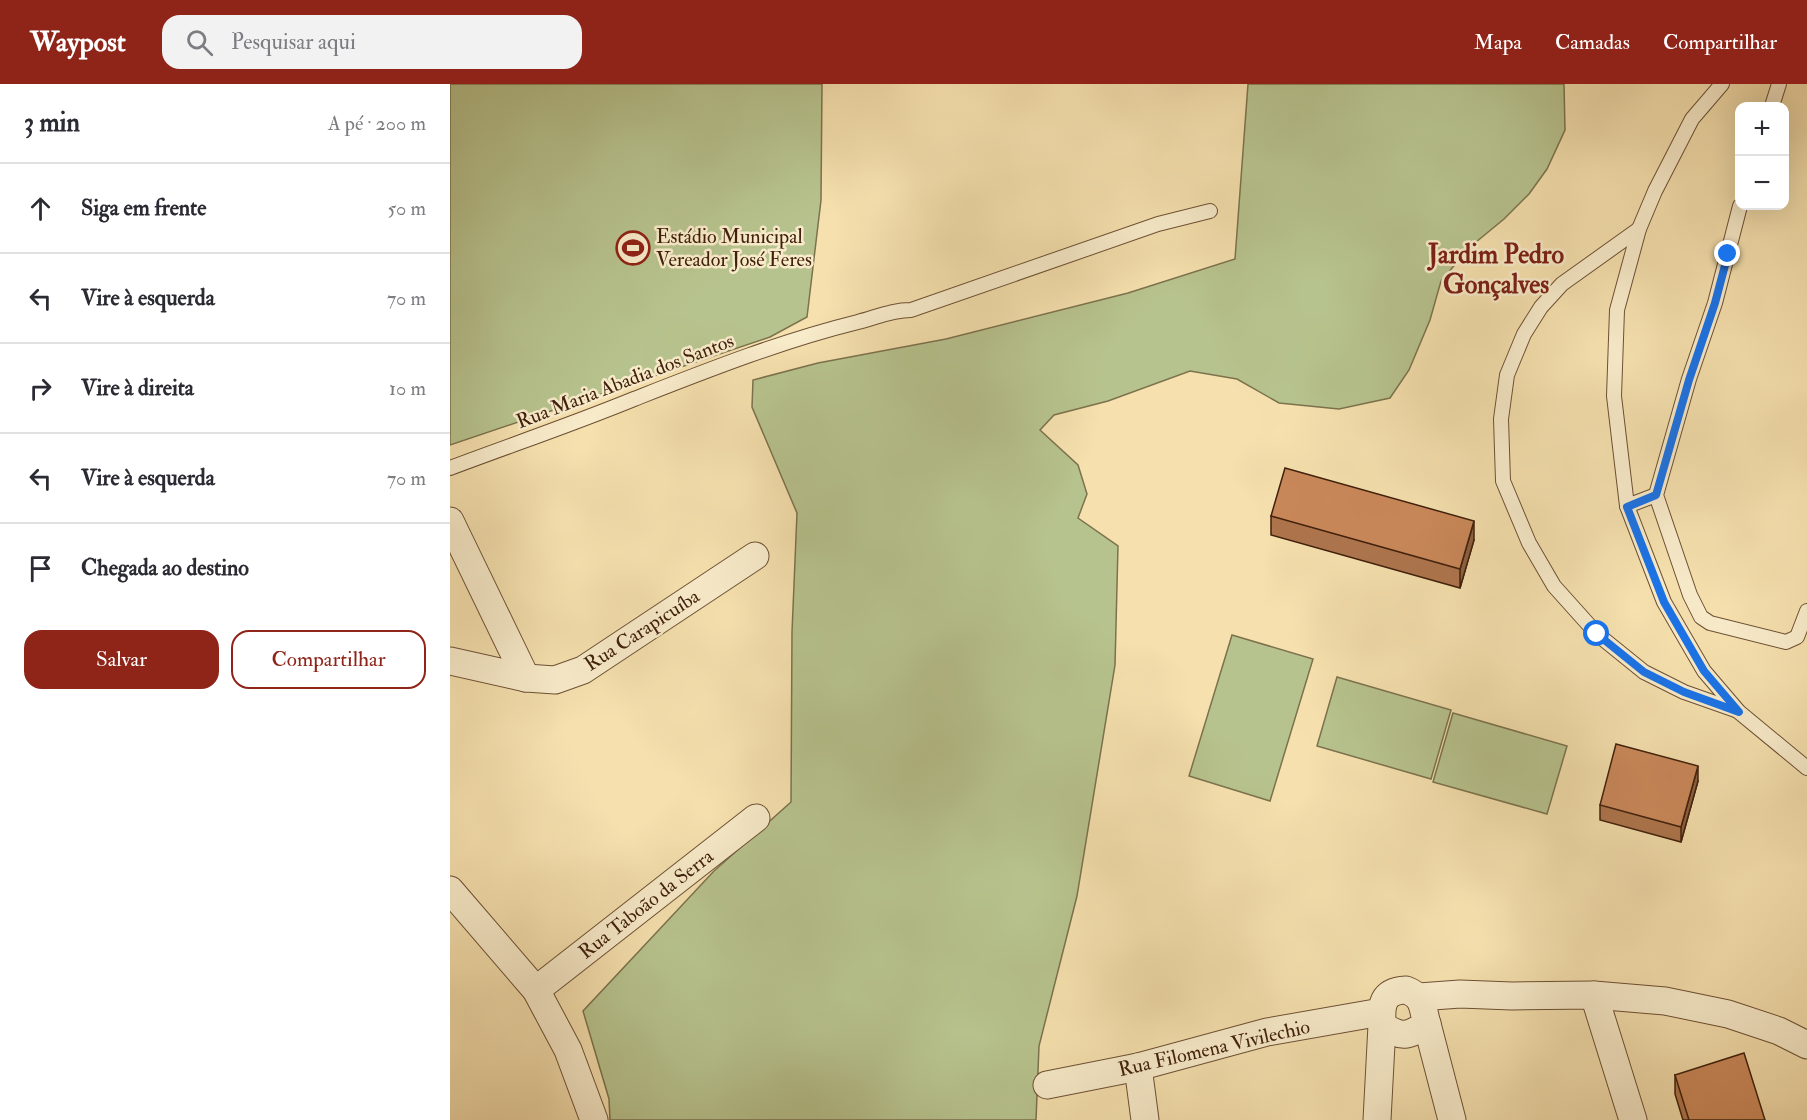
<!DOCTYPE html>
<html lang="pt">
<head>
<meta charset="utf-8">
<style>
  :root { --surface:#fff; --page:#f2f2f3; --text:#2b2b33; --muted:#7c7c81; --line:#e1e1e2; --accent:#8f2418 }
  body { margin:0; font-family:"IM FELL Double Pica",serif; background:var(--page); color:var(--text) }
  .controls { position:absolute; right:18px; top:18px; display:grid; overflow:hidden; border-radius:12px; box-shadow:0 6px 24px #0002 }
  .controls button { width:54px; height:54px; display:grid; place-items:center; padding:0; border:0; border-bottom:2px solid var(--line); background:var(--surface); color:var(--text); font:30px sans-serif }
  .stop { position:absolute; width:18px; height:18px; margin:-14px; border:4px solid #1a73e8; border-radius:50%; background:#fff }
  .stop.end { background:#1a73e8; border-color:#fff; box-shadow:0 2px 6px #0008 }
  .list { margin:0; padding:0; list-style:none }
  h2 { display:flex; justify-content:space-between; align-items:center; height:78px; margin:0; padding:0 24px; font-size:26px }
  h2 small { font-size:20px; font-weight:400; color:var(--muted) }
  .list li { display:grid; grid-template-columns:39px 1fr auto; gap:18px; align-items:center; box-sizing:border-box; height:90px; padding:0 24px; border-top:2px solid var(--line) }
  .list b { display:block; font-size:22px; white-space:nowrap }
  .list em { font-size:20px; font-style:normal; color:var(--muted) }
  .actions { display:flex; gap:12px; padding:18px 24px }
  .actions a { flex:1; padding:14px 0; border:2px solid var(--accent); border-radius:18px; text-align:center; font-size:21px; color:var(--accent) }
  .actions .main { background:var(--accent); color:#fff }
  .icon { flex:none; width:33px; height:33px; fill:none; stroke:currentColor; stroke-width:2; stroke-linecap:round; stroke-linejoin:round }
  .map { position:relative; flex:none; width:1357px; height:1036px; overflow:hidden }
  header { display:flex; align-items:center; gap:36px; box-sizing:border-box; height:84px; padding:0 30px; background:var(--accent); color:#fff }
  header strong { font-size:28px }
  nav { display:flex; gap:33px; margin-inline-start:auto; font-size:21px }
  .search { width:420px; height:54px; background:var(--page); display:flex; align-items:center; gap:15px; box-sizing:border-box; padding:0 21px; border-radius:18px; color:var(--muted); font-size:22px }
  main { display:flex }
  aside { flex:1; background:var(--surface) }
  .map>svg:first-child { display:block }
</style>
</head>
<body>
<header>
<strong>Waypost</strong>
<div class="search"><svg class="icon" aria-label="search" viewBox="0 0 24 24"><circle cx="10" cy="10" r="6"/><path d="M15 15l6 6"/></svg>Pesquisar aqui</div>
<nav><a>Mapa</a><a>Camadas</a><a>Compartilhar</a></nav>
</header>
<main>
<aside>
<h2>3 min<small>A pé · 200 m</small></h2>
<ul class="list">
<li><svg class="icon" aria-label="ahead" viewBox="0 0 24 24"><path d="M12 20V5M6 11l6-6 6 6"/></svg><div><b>Siga em frente</b></div><em>50 m</em></li>
<li><svg class="icon" aria-label="left" viewBox="0 0 24 24"><path d="M17 20v-9H6M10 6l-5 5 5 5"/></svg><div><b>Vire à esquerda</b></div><em>70 m</em></li>
<li><svg class="icon" aria-label="right" viewBox="0 0 24 24"><path d="M7 20v-9h11M14 6l5 5-5 5"/></svg><div><b>Vire à direita</b></div><em>10 m</em></li>
<li><svg class="icon" aria-label="left" viewBox="0 0 24 24"><path d="M17 20v-9H6M10 6l-5 5 5 5"/></svg><div><b>Vire à esquerda</b></div><em>70 m</em></li>
<li><svg class="icon" aria-label="arrive" viewBox="0 0 24 24"><path d="M6 21V4h12l-3 4 3 4H6"/></svg><div><b>Chegada ao destino</b></div></li>
</ul>
<div class="actions"><a class="main">Salvar</a><a>Compartilhar</a></div>
</aside>
<div class="map">
<svg width="1357" height="1036" viewBox="0 0 1357 1036">
  <rect width="100%" height="100%" fill="#f5e0ae"/>
  <filter id="stains"><feTurbulence type="fractalNoise" baseFrequency=".00333" numOctaves="4"/><feColorMatrix values="0 0 0 0 .2 0 0 0 0 .09 0 0 0 0 .02 0 0 0 .5 -.17"/></filter>
  <radialGradient id="worn" r=".72"><stop offset=".6" stop-color="#630" stop-opacity="0"/><stop offset="1" stop-color="#630" stop-opacity=".3"/></radialGradient>
  <g fill="#b7c38e" stroke="#7c724d" stroke-width="1.5">
    <polygon points="0,0 372,0 371,116 357,233 320,253 0,361"/>
    <polygon points="798,0 1114,0 1115,46 1097,85 1079,110 1054,135 1020,163 991,197 980,236 959,286 940,314 889,325 829,319 787,295 740,287 658,317 604,331 590,346 628,381 637,410 628,434 668,462 665,581 627,812 589,962 586,1036 160,1036 159,1015 133,927 264,787 341,718 342,548 347,429 302,323 303,296 368,279 496,255 678,209 785,175"/>
    <polygon points="782,551 863,575 820,717 739,692"/>
    <polygon points="887,593 1001,626 981,695 867,662"/>
    <polygon points="1003,629 1117,662 1097,730 983,698"/>
  </g>
  <g fill="none" stroke-linecap="round" stroke-linejoin="round">
    <defs>
      <g id="service">
        <polyline points="1272,0 1242,35 1205,107 1189,145 1167,226 1164,312 1177,422 1214,518 1254,587 1289,628 1357,684"/>
        <polyline points="1322,22 1329,0"/>
        <polyline points="1290,122 1265,219 1239,295 1206,411 1240,511 1251,533 1260,539 1336,558 1347,553 1357,527"/>
        <polyline points="1189,145 1112,200 1091,223 1074,250 1057,291 1051,335 1053,397 1079,459 1104,502 1147,550 1194,588 1234,608 1288,627"/>
        <path d="M 0,384 C 61,361 123,340 184,315 C 258,286 331,257 408,238 C 427,233 442,226 461,226 L 708,140 L 760,127"/>
        <polyline points="1177,422 1206,411"/>
      </g>
      <g id="minor">
        <polyline points="0,437 76,594"/>
        <polyline points="0,577 76,594 105,596 133,586 305,472"/>
        <polyline points="0,806 86,906 118,966 144,1036"/>
        <polyline points="86,906 306,734"/>
        <path d="M 956,906 C 975,913 972,924 977,940 C 958,952 952,955 932,941 C 931,921 932,907 956,906 Z"/>
        <polyline points="1144,911 1183,1036"/>
        <polyline points="969,913 1010,910 1062,912 1144,911 1215,917 1278,930 1329,947 1357,961"/>
        <polyline points="977,940 1002,1036"/>
        <polyline points="688,983 695,1036"/>
        <polyline points="597,1001 688,983 817,948 931,928"/>
        <polyline points="927,1036 932,941"/>
      </g>
    </defs>
    <use href="#service" stroke="#6d5034" stroke-width="16"/>
    <use href="#minor" stroke="#6d5034" stroke-width="29"/>
    <use href="#service" stroke="#f8ebca" stroke-width="14"/>
    <use href="#minor" stroke="#f8ebca" stroke-width="27"/>
  </g>
  <g fill="#ae754d" stroke="#40200c" stroke-width="1.5">
    <polygon points="821,432 1024,456 1010,504 821,451"/>
    <polygon points="1248,697 1231,758 1150,736 1150,721"/>
    <polygon points="1225,991 1315,1036 1233,1036 1225,1010"/>
  </g>
  <g fill="#8d5f3f" stroke="#40200c" stroke-width="1.5">
    <polygon points="1024,437 1024,456 1010,504 1010,485"/>
    <polygon points="1248,682 1248,697 1231,758 1231,743"/>
  </g>
  <g fill="#ca885a" stroke="#40200c" stroke-width="1.5">
    <polygon points="835,384 1024,437 1010,485 821,432"/>
    <polygon points="1166,660 1248,682 1231,743 1150,721"/>
    <polygon points="1294,969 1315,1036 1239,1036 1225,991"/>
  </g>
  <g fill="none" stroke-linecap="round" stroke-linejoin="round">
    <polyline stroke="#1a73e8" stroke-width="8" points="1147,550 1194,588 1234,608 1289,628 1254,587 1214,518 1177,423 1206,411 1239,296 1265,219 1278,170"/>
  </g>
  <defs>
    <symbol id="stadium-ring" viewBox="-11 -11 22 22"><circle r="9.5" fill="#f8ebca" stroke="#8f2418" stroke-width="1.5"/><path d="M0-5a6.5 5 0 1 0 0 10a6.5 5 0 1 0 0-10ZM-3.5-1.8h7v3.6h-7Z" fill="#8f2418"/></symbol>
  </defs>
  <g fill-rule="evenodd">
    <use href="#stadium-ring" x="164" y="145" width="38" height="38"/>
  </g>
  <g text-anchor="middle" dominant-baseline="central" stroke-width="5" stroke-linejoin="round" paint-order="stroke">
    <g font-size="20" fill="#40200c" stroke="#f8ebca" text-anchor="start">
      <text x="206" y="152">Estádio Municipal<tspan x="206" dy="23">Vereador José Feres</tspan></text>
    </g>
    <g font-size="20" fill="#40200c" stroke="#f8ebca">
      <text transform="translate(175 297) rotate(-21)">Rua Maria Abadia dos Santos</text>
      <text transform="translate(192 546) rotate(-33)">Rua Carapicuíba</text>
      <text transform="translate(196 820) rotate(-38)">Rua Taboão da Serra</text>
      <text transform="translate(764 964) rotate(-13)">Rua Filomena Vivilechio</text>
    </g>
    <g font-size="26" font-weight="bold" fill="#7a1f14" stroke="#f8ebca">
      <text x="1046" y="171">Jardim Pedro<tspan x="1046" dy="30">Gonçalves</tspan></text>
    </g>
  </g>
  <rect width="100%" height="100%" filter="url(#stains)"/>
  <rect width="100%" height="100%" fill="url(#worn)"/>
</svg>
<div class="controls">
<button>+</button>
<button>−</button>
</div>
<div class="stop" style="left:1147px;top:550px"></div>
<div class="stop end" style="left:1278px;top:170px"></div>
</div>
</main>
</body>
</html>
